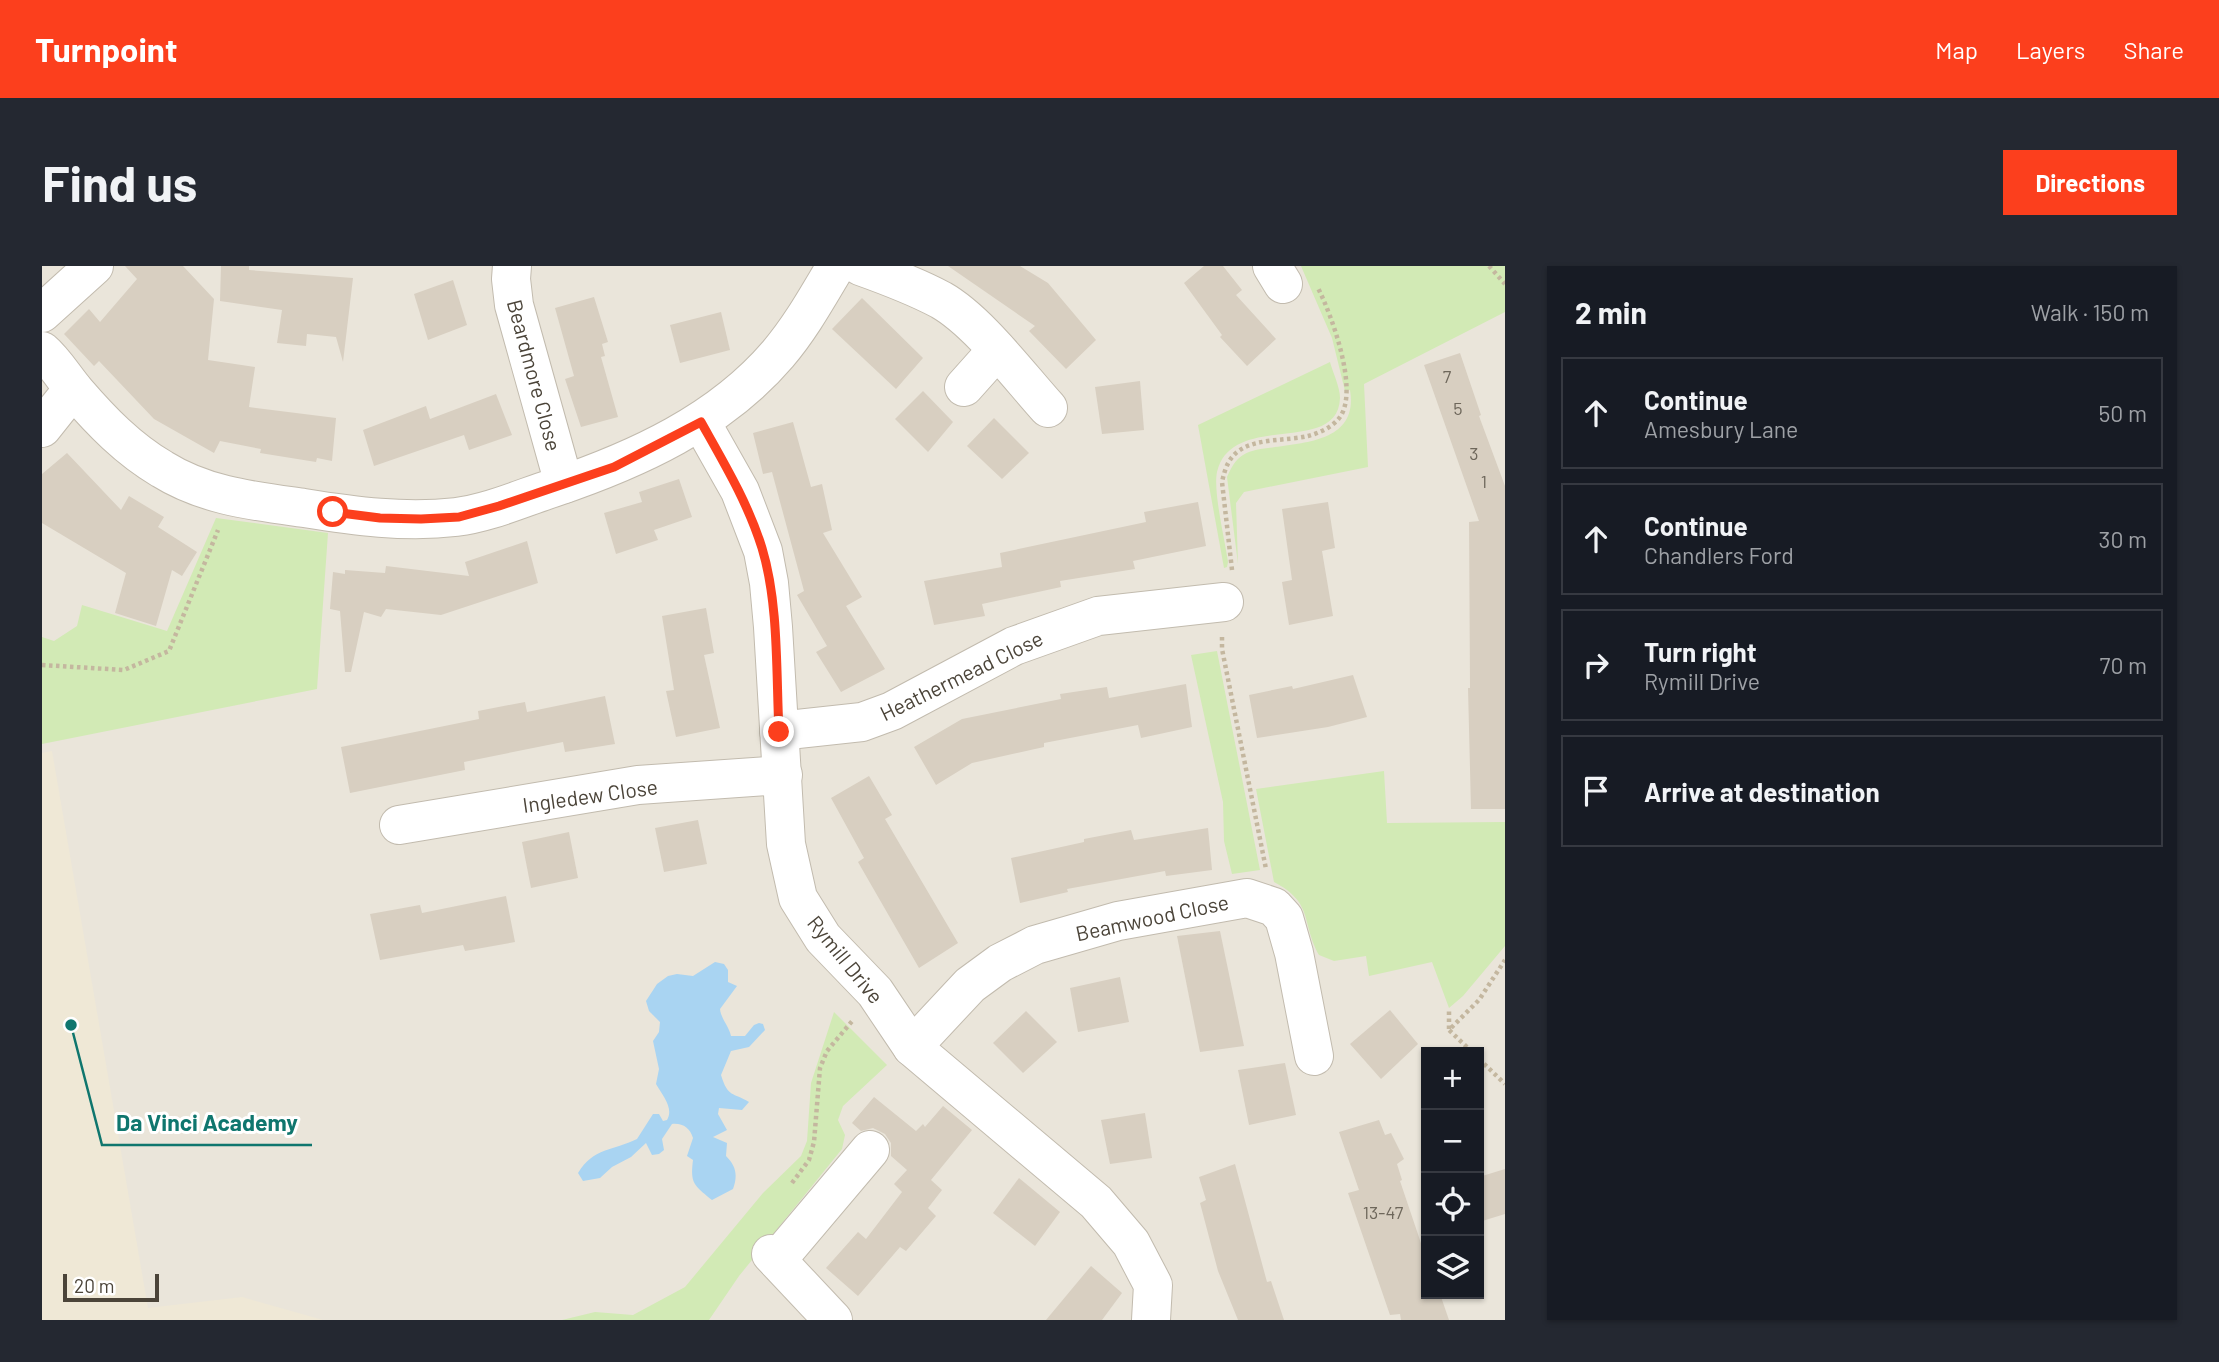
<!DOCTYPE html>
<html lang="en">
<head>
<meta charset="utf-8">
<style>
  :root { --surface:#171b24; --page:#242831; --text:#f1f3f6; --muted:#9ea1a6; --line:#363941; --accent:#fc3f1d }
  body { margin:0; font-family:Barlow,sans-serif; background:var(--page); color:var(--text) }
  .controls { position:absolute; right:21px; bottom:21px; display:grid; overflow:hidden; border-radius:0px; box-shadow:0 2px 5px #0004 }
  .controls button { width:63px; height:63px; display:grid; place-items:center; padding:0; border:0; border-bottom:2px solid var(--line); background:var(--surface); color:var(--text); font:35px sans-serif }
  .scale { position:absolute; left:21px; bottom:18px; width:96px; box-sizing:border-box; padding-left:7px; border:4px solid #4b4439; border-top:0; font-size:19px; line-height:24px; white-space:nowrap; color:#4b4439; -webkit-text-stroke:5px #fff; paint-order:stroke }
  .stop { position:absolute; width:21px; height:21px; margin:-16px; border:5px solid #fc3f1d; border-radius:50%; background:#fff }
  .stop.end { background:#fc3f1d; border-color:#fff; box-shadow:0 2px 7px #0008 }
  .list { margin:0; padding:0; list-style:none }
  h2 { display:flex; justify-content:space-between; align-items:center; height:91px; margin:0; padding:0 28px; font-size:30px }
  h2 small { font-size:23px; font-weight:400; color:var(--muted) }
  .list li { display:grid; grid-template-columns:46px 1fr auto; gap:21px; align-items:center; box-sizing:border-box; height:112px; margin:0 14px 14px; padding:0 14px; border:2px solid var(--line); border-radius:0px }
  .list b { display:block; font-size:26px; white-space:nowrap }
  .list p { margin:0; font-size:23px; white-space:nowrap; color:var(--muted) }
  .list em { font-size:23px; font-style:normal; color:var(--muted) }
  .icon { flex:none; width:38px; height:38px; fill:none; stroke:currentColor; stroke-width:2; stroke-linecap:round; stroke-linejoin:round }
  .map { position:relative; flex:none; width:1463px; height:1054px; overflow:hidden; border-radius:0px }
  header { display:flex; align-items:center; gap:42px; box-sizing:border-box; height:98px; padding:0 35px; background:var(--accent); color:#fff }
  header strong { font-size:33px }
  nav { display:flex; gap:38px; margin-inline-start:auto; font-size:24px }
  .intro { display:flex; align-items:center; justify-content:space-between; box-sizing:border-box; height:168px; padding:0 42px }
  h1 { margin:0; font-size:49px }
  .button { padding:18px 32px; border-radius:0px; background:var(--accent); color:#fff; font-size:24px; font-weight:700 }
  main { display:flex; gap:42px; padding:0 42px }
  aside { flex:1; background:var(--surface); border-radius:0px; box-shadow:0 2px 5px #0004 }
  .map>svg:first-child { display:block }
</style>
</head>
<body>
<header>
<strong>Turnpoint</strong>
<nav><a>Map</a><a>Layers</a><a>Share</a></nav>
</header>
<div class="intro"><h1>Find us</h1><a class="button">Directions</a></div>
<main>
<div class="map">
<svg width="1463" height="1054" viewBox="0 0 1463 1054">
  <rect width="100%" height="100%" fill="#f6f3ec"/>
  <path fill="#eae5da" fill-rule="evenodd" d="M 0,0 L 1463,0 L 1463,1054 L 0,1054 ZM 1384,786 L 1437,786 L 1437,1028 L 1384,1028 Z"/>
  <polygon fill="#efe8d6" points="10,485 106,1042 200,1031 281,1054 0,1054 0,487"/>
  <g fill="#d2eab5">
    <path d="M 1259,0 L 1463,0 L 1463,46 L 1322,118 L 1326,201 L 1202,226 L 1194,237 L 1196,298 L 1185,211 C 1189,202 1193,194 1201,189 C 1210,183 1222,183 1233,181 C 1270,176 1316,172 1308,124 L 1303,125 L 1290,72 Z"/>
    <path d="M 1288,96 C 1291,107 1298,121 1298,132 C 1296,191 1190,144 1175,206 C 1171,226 1183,274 1186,296 L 1185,301 L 1182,302 L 1156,159 Z"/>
    <polygon points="174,252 286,267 275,423 0,478 0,371 12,375 35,360 40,339 125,365"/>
    <polygon points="1175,385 1218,604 1190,608 1182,575 1181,536 1149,389"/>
    <path d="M 1342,505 L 1345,557 L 1463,556 L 1463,680 L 1421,730 L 1407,742 L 1390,696 L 1327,710 L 1324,690 L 1292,695 L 1277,689 C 1259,656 1272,637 1232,616 L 1214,523 Z"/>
    <polygon points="792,746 845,799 801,840 796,854 803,869 800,883 697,1010 667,1054 520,1054 553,1046 591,1049 643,1021 721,927 759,890 765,875 769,817"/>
  </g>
  <path fill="#a9d4f2" d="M 673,696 L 682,698 L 686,704 L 686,716 L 695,720 L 678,743 C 679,753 687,760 689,770 L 703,770 L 712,759 L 717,757 L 721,758 L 723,764 L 707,781 L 689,785 L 679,809 C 686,832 691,826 707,836 L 700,844 L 677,842 L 676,848 L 685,864 L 671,871 L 685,877 L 684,890 C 694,900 696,909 691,923 L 670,934 C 652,919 648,918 651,894 L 645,890 L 651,872 C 648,862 641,857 630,858 L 620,873 L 622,884 L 617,888 L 610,889 L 604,877 L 589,891 L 570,901 L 558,912 L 541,915 L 536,907 C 552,881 571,885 595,873 L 611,848 L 617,848 L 621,855 L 625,854 C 632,842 621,830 614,818 L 617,803 L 611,775 L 617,766 L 618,756 L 607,745 L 604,735 L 615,718 L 626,710 L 635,708 L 651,710 Z"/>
  <g fill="#d8cfc1">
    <polygon points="83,0 141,0 172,33 166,94 213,101 207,141 294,152 290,195 275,192 274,196 218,187 219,183 178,175 172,187 112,153 57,95 52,100 22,68 47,43 58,56 95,13"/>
    <polygon points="179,0 207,0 207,4 311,12 301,96 294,71 265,68 264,80 235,77 240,44 178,35"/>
    <polygon points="906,0 978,0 1006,17 1054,74 1024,103 987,65 993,60"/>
    <polygon points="1162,0 1181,0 1200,24 1194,29 1234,73 1205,100 1178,71 1180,69 1142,17"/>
    <polygon points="411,14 425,59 386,74 372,28"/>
    <polygon points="552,31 566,76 560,78 563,90 559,91 576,151 539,161 523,113 532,110 513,42"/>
    <polygon points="820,32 881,92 854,123 790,63"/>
    <polygon points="679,46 688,84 638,97 628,59"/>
    <polygon points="1418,87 1439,149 1437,150 1463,220 1463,543 1429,543 1426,422 1428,422 1427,256 1437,255 1382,99"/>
    <polygon points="1098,115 1102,164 1060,168 1053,121"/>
    <polygon points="881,125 911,156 886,186 853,153"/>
    <polygon points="454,128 470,169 427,184 422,169 332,200 321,164 384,140 388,153"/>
    <polygon points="952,152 987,187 960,213 925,180"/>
    <polygon points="751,156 769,221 780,218 790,264 781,267 820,331 804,340 843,403 799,426 774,386 785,380 755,329 762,325 730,206 721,208 711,167"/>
    <polygon points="25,187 79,244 87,230 122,251 116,261 155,286 140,310 130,304 114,360 73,347 84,307 0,257 0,208"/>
    <polygon points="637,213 650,251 612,264 616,274 574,288 562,247 600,236 597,226"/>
    <polygon points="1156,236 1164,280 1091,295 1093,303 1018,315 1019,321 940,338 943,350 892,359 882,315 960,301 958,287 1104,256 1102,246"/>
    <polygon points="1286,236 1293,282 1280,285 1291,350 1247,359 1240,316 1250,314 1240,243"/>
    <polygon points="485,275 496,317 399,349 344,343 339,351 322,346 309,406 303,406 298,345 288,343 291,306 303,308 303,304 343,307 344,300 427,310 423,296"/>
    <polygon points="664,342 672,387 662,389 678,462 634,471 624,425 632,424 620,350"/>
    <polygon points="1311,409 1325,451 1286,461 1215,472 1207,429 1250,420 1251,423"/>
    <polygon points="1144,418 1150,461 1099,472 1096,459 1002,477 1002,481 930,497 894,519 872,481 920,453 1019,433 1018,428 1065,421 1067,432"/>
    <polygon points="563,430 573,478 523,486 521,476 422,496 423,504 308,527 299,481 437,453 436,445 483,436 485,446"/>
    <polygon points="827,510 850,549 843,553 916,677 877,702 816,596 822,592 789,532"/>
    <polygon points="656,554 665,598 622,606 613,562"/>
    <polygon points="1166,562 1170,604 1124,610 1123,605 1025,623 1026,626 978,637 969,592 1042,576 1042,573 1089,564 1092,574"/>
    <polygon points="527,566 536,612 489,622 480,576"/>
    <polygon points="464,630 473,676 423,685 421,679 338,694 328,648 378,639 380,647"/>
    <polygon points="1178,665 1202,780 1158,786 1135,670"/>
    <polygon points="1078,711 1087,756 1036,766 1028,722"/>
    <polygon points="1348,744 1376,778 1339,813 1308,778"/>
    <polygon points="984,745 1015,776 981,807 951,777"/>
    <polygon points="1243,797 1254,849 1207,859 1196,804"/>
    <polygon points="832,831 874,865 881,858 883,861 901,840 930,864 889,914 900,924 886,942 894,950 864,985 858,981 816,1030 784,1002 816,966 824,973 860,926 852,918 865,904 849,890 849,877 843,868 831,862 819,865 810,857"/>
    <polygon points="1103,847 1110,892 1068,898 1059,854"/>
    <polygon points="1337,854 1343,869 1349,867 1362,893 1355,898 1360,914 1358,915 1384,992 1384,1028 1398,1028 1407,1054 1359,1054 1358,1048 1348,1049 1306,927 1317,924 1297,866"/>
    <polygon points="1193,898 1225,1016 1229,1015 1242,1054 1196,1054 1176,1005 1158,937 1164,934 1157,911"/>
    <polygon points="1463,903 1463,948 1437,956 1437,911"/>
    <polygon points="977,912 1018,946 993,980 951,947"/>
    <polygon points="1049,1000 1080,1027 1060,1054 1004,1054"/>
  </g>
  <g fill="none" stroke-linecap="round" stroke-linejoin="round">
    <defs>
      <g id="minor">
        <polyline points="470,0 469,13 472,39 522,218"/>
        <path d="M 818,0 C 846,10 873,20 899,34 C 936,55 977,110 1006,142"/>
        <polyline points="1230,0 1241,18"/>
        <polyline points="0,47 52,0"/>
        <path d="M 0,85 C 13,96 22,112 34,126 C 59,155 86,183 120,203 C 163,230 212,235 262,242 C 312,250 363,257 414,251 C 447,247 480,232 511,222 C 594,194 678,156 736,88 C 759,61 776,30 794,0"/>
        <polyline points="922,121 955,84"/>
        <polyline points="659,156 698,225 721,285 727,317 731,361 744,578 756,632 781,672 833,726 870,781 1054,936 1089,977 1111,1019 1109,1054"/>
        <polyline points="0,162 31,123"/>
        <polyline points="737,465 820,456 850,445 972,380 1056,350 1182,336"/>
        <polyline points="357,559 596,519 741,509"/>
        <polyline points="870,781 928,719 958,697 993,679 1076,655 1205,632 1232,641 1242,652 1252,687 1272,790"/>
        <polyline points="729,988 791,1054"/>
        <polyline points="735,994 828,884"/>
      </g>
    </defs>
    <use href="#minor" stroke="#c2bbae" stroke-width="40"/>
    <g stroke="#c4b79f" stroke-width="4.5" stroke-dasharray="3.5 3.5" stroke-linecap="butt">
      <polyline points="1447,0 1463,18"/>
      <path d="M 1190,304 L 1180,216 C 1183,203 1186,192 1198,184 C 1216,172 1245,175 1266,170 C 1277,167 1291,161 1298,151 C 1317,124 1290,50 1276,22"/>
      <polyline points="1180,371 1180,383 1224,603"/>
      <polyline points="0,399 82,404 127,385 176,264"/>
      <polyline points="1407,763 1407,742"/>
      <polyline points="1430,786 1407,764 1437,734 1463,694"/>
      <polyline points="1437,793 1463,818"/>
      <polyline points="750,917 767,894 772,876 778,802 785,785 811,754"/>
    </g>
    <use href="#minor" stroke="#fff" stroke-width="38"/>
  </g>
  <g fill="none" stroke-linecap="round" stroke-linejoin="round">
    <path stroke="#fc3f1d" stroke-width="9" d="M 291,246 L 338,252 L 379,253 L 417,251 L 457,240 L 572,201 L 659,156 C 682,197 706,237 720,282 C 737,338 734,407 737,466"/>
  </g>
  <g text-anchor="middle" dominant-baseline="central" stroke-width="6" stroke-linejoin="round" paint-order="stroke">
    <g font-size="18" fill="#6e675b">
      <text x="1405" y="110">7</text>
      <text x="1416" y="142">5</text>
      <text x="1432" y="187">3</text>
      <text x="1442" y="215">1</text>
      <text x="1341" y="946">13-47</text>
    </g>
    <g font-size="21" fill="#4b4439" stroke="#fff">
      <text transform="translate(493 109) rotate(75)">Beardmore Close</text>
      <text transform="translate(919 409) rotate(-26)">Heathermead Close</text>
      <text transform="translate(548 529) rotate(-8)">Ingledew Close</text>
      <text transform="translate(1110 651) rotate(-12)">Beamwood Close</text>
      <text transform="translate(804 693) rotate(51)">Rymill Drive</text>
    </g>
  </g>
  <path fill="none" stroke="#0f766e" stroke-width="2.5" d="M29 759L60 879H270"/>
  <circle fill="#0f766e" stroke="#fff" stroke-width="2.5" cx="29" cy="759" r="7"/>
  <g font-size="23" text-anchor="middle" font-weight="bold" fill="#0f766e" stroke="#fff" stroke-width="6" stroke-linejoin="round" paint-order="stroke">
    <text x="165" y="865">Da Vinci Academy</text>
  </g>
</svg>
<div class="controls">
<button>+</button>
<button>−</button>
<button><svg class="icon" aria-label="locate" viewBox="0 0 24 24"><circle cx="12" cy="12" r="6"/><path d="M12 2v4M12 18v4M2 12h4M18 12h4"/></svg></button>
<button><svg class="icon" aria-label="layers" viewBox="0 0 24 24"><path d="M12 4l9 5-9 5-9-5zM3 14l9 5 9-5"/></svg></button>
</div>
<div class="scale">20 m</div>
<div class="stop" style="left:291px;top:246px"></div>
<div class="stop end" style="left:737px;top:466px"></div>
</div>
<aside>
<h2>2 min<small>Walk · 150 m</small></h2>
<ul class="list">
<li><svg class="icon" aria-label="ahead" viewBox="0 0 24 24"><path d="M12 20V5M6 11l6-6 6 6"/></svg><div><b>Continue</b><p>Amesbury Lane</p></div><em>50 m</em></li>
<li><svg class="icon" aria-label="ahead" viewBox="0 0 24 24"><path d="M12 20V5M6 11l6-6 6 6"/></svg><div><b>Continue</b><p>Chandlers Ford</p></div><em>30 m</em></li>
<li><svg class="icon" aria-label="right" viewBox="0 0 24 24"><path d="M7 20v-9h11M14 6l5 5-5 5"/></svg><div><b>Turn right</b><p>Rymill Drive</p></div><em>70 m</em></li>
<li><svg class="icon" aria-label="arrive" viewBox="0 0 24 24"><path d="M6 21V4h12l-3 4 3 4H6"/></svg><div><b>Arrive at destination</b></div></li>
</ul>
</aside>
</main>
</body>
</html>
